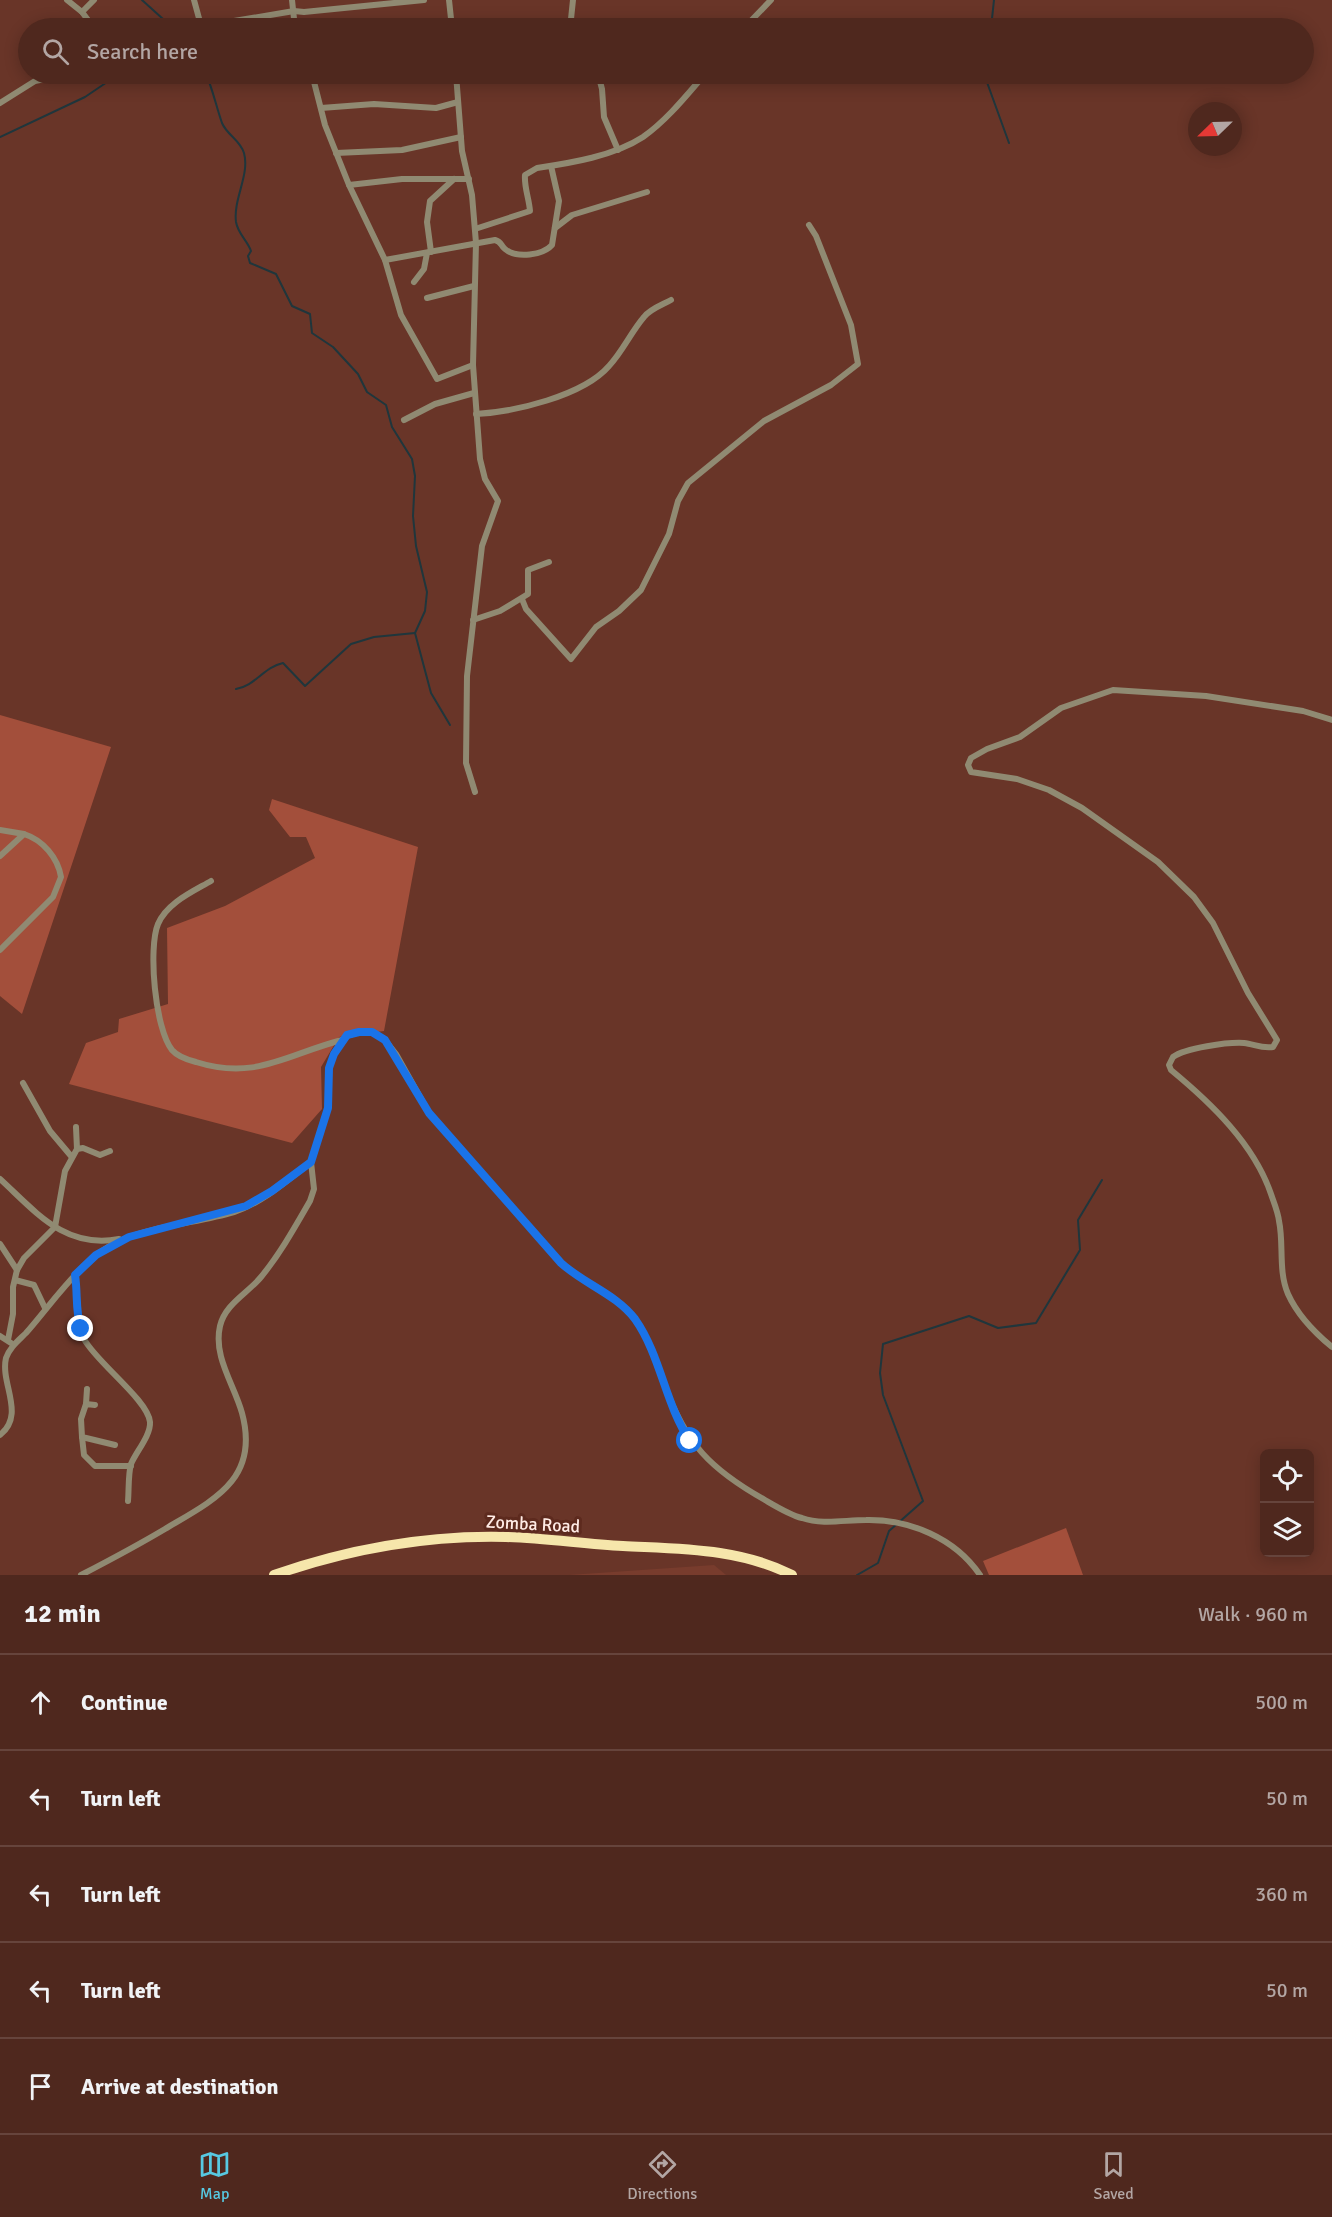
<!DOCTYPE html>
<html lang="en">
<head>
<meta charset="utf-8">
<style>
  :root { --surface:#4f281e; --page:#59342b; --text:#f1f3f6; --muted:#b3a6a4; --line:#66443c; --accent:#57c9e2 }
  body { margin:0; font-family:Signika,sans-serif; background:var(--page); color:var(--text) }
  .controls { position:absolute; right:18px; bottom:18px; display:grid; overflow:hidden; border-radius:9px; box-shadow:0 3px 15px #0003 }
  .controls button { width:54px; height:54px; display:grid; place-items:center; padding:0; border:0; border-bottom:2px solid var(--line); background:var(--surface); color:var(--text); font:30px sans-serif }
  .compass { position:absolute; left:1188px; top:102px; width:54px; height:54px; border-radius:50%; background:var(--surface); box-shadow:0 3px 15px #0003; rotate:247deg }
  .stop { position:absolute; width:18px; height:18px; margin:-14px; border:4px solid #1a73e8; border-radius:50%; background:#fff }
  .stop.end { background:#1a73e8; border-color:#fff; box-shadow:0 2px 6px #0008 }
  .list { margin:0; padding:0; list-style:none }
  h2 { display:flex; justify-content:space-between; align-items:center; height:78px; margin:0; padding:0 24px; font-size:26px }
  h2 small { font-size:20px; font-weight:400; color:var(--muted) }
  .list li { display:grid; grid-template-columns:39px 1fr auto; gap:18px; align-items:center; box-sizing:border-box; height:96px; padding:0 24px; border-top:2px solid var(--line) }
  .list b { display:block; font-size:22px; white-space:nowrap }
  .list em { font-size:20px; font-style:normal; color:var(--muted) }
  .icon { flex:none; width:33px; height:33px; fill:none; stroke:currentColor; stroke-width:2; stroke-linecap:round; stroke-linejoin:round }
  .map { position:relative; flex:none; width:1332px; height:1575px; overflow:hidden }
  .search { position:absolute; background:var(--surface); box-shadow:0 3px 15px #0003; left:18px; right:18px; top:18px; height:66px; display:flex; align-items:center; gap:15px; box-sizing:border-box; padding:0 21px; border-radius:33px; color:var(--muted); font-size:22px }
  .sheet { height:558px; background:var(--surface) }
  nav { display:flex; justify-content:space-around; align-items:center; box-sizing:border-box; height:84px; border-top:2px solid var(--line); background:var(--surface); font-size:16px; color:var(--muted) }
  nav a { display:grid; justify-items:center; gap:3px }
  nav .on { color:var(--accent) }
  .map>svg:first-child { display:block }
</style>
</head>
<body>
<div class="map">
<svg width="1332" height="1575" viewBox="0 0 1332 1575">
  <rect width="100%" height="100%" fill="#693528"/>
  <polygon fill="#783c2d" points="714,1565 726,1575 569,1575"/>
  <g fill="#a34f3b">
    <polygon points="0,715 111,747 22,1014 0,996"/>
    <polygon points="272,799 418,847 384,1031 339,1037 321,1067 322,1109 292,1143 69,1084 86,1043 118,1032 119,1019 168,1004 167,928 225,906 315,858 306,837 290,837 269,810"/>
    <polygon points="1066,1528 1083,1575 989,1575 983,1561"/>
  </g>
  <g fill="none" stroke-linecap="round" stroke-linejoin="round">
    <g stroke="#1f363c" stroke-width="2">
      <polyline points="142,0 163,19 167,28"/>
      <polyline points="158,28 162,20"/>
      <polyline points="991,28 994,0"/>
      <path d="M 206,74 C 213,90 216,106 222,123 C 227,135 240,140 244,153 C 250,175 233,199 236,222 C 238,234 247,240 251,251 L 248,256 L 250,263 L 276,274 L 292,306 L 310,314 L 312,333 L 333,347 L 358,374 L 367,392 L 386,405 L 392,427 L 412,459 L 415,476 L 413,516 L 416,546 L 427,592 L 425,611 L 415,633 L 431,693 L 450,725"/>
      <polyline points="984,74 1009,143"/>
      <polyline points="0,137 85,97 119,74"/>
      <path d="M 236,689 C 255,686 264,667 283,663 L 305,686 L 351,644 L 374,637 L 415,633"/>
      <polyline points="857,1575 878,1563 889,1531 923,1501 883,1395 880,1373 883,1344 969,1316 998,1328 1036,1323 1080,1250 1078,1220 1102,1180"/>
    </g>
    <g stroke="#908a72" stroke-width="6">
      <polyline points="67,0 82,12 94,28"/>
      <polyline points="194,0 200,22 208,28 217,28 234,21 294,11 304,12 424,0"/>
      <polyline points="292,0 295,28"/>
      <polyline points="449,0 452,28"/>
      <polyline points="573,0 571,19 574,28"/>
      <polyline points="82,12 94,0"/>
      <polyline points="744,28 771,0"/>
      <polyline points="312,74 325,125 349,185 385,260 401,315 437,379 473,365"/>
      <polyline points="456,74 462,151 472,195 476,243 473,365 480,459 485,479 498,501 482,546 467,676 466,763 475,792"/>
      <polyline points="598,74 602,89 604,117 618,150"/>
      <polyline points="0,103 35,81 68,74"/>
      <polyline points="321,108 374,104 436,108 458,102"/>
      <polyline points="336,153 402,150 461,137"/>
      <polyline points="349,185 402,179 469,179"/>
      <polyline points="555,228 572,215 647,192"/>
      <path d="M 475,229 L 530,211 C 529,198 524,187 525,175 L 537,168 C 571,163 614,156 643,137 C 667,120 686,96 705,74"/>
      <polyline points="431,252 427,222 430,201 454,179"/>
      <path d="M 385,260 L 495,240 C 502,242 500,245 505,249 C 517,259 543,255 552,245 L 559,201 L 551,166"/>
      <polyline points="414,282 424,269 427,253"/>
      <polyline points="427,298 474,286"/>
      <path d="M 476,414 C 514,412 583,396 609,366 C 623,351 631,332 644,317 C 650,309 662,305 671,300"/>
      <polyline points="404,420 435,404 474,393"/>
      <polyline points="522,599 526,609 571,659 596,627 619,611 641,590 669,534 678,501 688,483 764,421 831,385 858,364 851,325 816,236 809,225"/>
      <polyline points="473,620 500,611 528,594 528,570 549,562"/>
      <path d="M 1332,720 L 1303,711 L 1206,696 L 1113,690 L 1061,708 L 1020,737 L 987,749 L 971,758 L 968,765 L 971,772 L 1017,779 L 1049,790 L 1082,808 L 1158,862 L 1194,897 L 1213,923 L 1248,993 L 1277,1040 L 1273,1047 C 1262,1049 1254,1044 1244,1043 C 1228,1042 1185,1048 1173,1057 L 1169,1065 L 1171,1070 C 1211,1103 1254,1144 1271,1194 C 1274,1203 1278,1212 1279,1221 C 1284,1244 1278,1271 1288,1294 C 1297,1314 1315,1333 1332,1347"/>
      <polyline points="0,830 24,834"/>
      <path d="M 0,856 L 24,834 C 43,840 58,858 61,877 L 53,897 L 0,950"/>
      <path d="M 211,881 C 192,892 167,903 158,924 C 148,948 155,1029 172,1050 C 178,1057 188,1060 196,1062 C 256,1081 287,1054 342,1040"/>
      <polyline points="23,1083 50,1131 71,1156"/>
      <polyline points="77,1149 83,1148 100,1155 110,1151"/>
      <path d="M 0,1179 C 37,1213 65,1249 119,1239"/>
      <polyline points="0,1244 17,1270"/>
      <path d="M 75,1275 C 79,1297 74,1319 84,1339 C 96,1362 148,1400 150,1422 C 151,1435 136,1452 131,1464 C 128,1475 129,1490 128,1501"/>
      <polyline points="15,1280 34,1285 45,1308"/>
      <polyline points="0,1336 11,1343"/>
      <polyline points="8,1340 13,1314 13,1287 17,1270 24,1258 55,1227 65,1171 77,1149 76,1127"/>
      <polyline points="86,1404 87,1389"/>
      <polyline points="95,1405 86,1404 81,1419 82,1437 115,1445"/>
      <path d="M 0,1435 C 26,1414 0,1384 6,1358 C 10,1347 18,1341 26,1333 C 47,1309 65,1283 89,1261 C 127,1226 187,1226 234,1212 C 262,1203 288,1180 311,1162"/>
      <polyline points="82,1437 84,1455 95,1466 131,1466"/>
      <path d="M 81,1575 C 110,1560 138,1545 165,1529 C 214,1500 260,1479 242,1413 C 234,1384 213,1357 220,1326 C 225,1304 248,1293 261,1277 C 280,1254 295,1227 310,1201 L 314,1189 L 311,1162 L 328,1108 L 329,1068 L 334,1054 L 347,1036 L 359,1032 L 373,1032 L 385,1040 L 396,1054 L 429,1113 L 561,1263 C 583,1284 615,1294 634,1318 C 648,1337 656,1362 664,1384 C 686,1444 710,1469 765,1500 C 777,1507 790,1515 802,1518 C 823,1525 844,1520 866,1520 C 909,1519 955,1538 980,1575"/>
    </g>
    <path stroke="#f6e6ab" stroke-width="10" d="M 274,1575 C 349,1549 426,1535 506,1537 C 545,1538 584,1544 623,1546 C 681,1549 739,1548 792,1575"/>
  </g>
  <g fill="none" stroke-linecap="round" stroke-linejoin="round">
    <path stroke="#1a73e8" stroke-width="8" d="M 81,1329 C 75,1311 78,1294 75,1275 L 96,1255 L 129,1237 L 246,1206 L 272,1191 L 311,1162 L 328,1108 L 329,1068 L 334,1054 L 347,1035 L 359,1032 L 372,1032 L 385,1040 L 429,1113 L 561,1263 C 584,1284 616,1294 635,1319 C 661,1356 665,1404 690,1441"/>
  </g>
  <g text-anchor="middle" dominant-baseline="central" stroke-width="6" stroke-linejoin="round" paint-order="stroke">
    <g font-size="18" fill="#ffebe5" stroke="#5d2a1e">
      <text transform="translate(533 1524) rotate(3)">Zomba Road</text>
    </g>
  </g>
</svg>
<div class="controls">
<button><svg class="icon" aria-label="locate" viewBox="0 0 24 24"><circle cx="12" cy="12" r="6"/><path d="M12 2v4M12 18v4M2 12h4M18 12h4"/></svg></button>
<button><svg class="icon" aria-label="layers" viewBox="0 0 24 24"><path d="M12 4l9 5-9 5-9-5zM3 14l9 5 9-5"/></svg></button>
</div>
<svg class="compass" viewBox="-18 -18 36 36"><path d="M0-13l5 13h-10z" fill="#e53935"/><path d="M0 13l5-13h-10z" fill="#b3a6a4"/></svg>
<div class="stop" style="left:690px;top:1441px"></div>
<div class="stop end" style="left:81px;top:1329px"></div>
<div class="search"><svg class="icon" aria-label="search" viewBox="0 0 24 24"><circle cx="10" cy="10" r="6"/><path d="M15 15l6 6"/></svg>Search here</div>
</div>
<section class="sheet">
<h2>12 min<small>Walk · 960 m</small></h2>
<ul class="list">
<li><svg class="icon" aria-label="ahead" viewBox="0 0 24 24"><path d="M12 20V5M6 11l6-6 6 6"/></svg><div><b>Continue</b></div><em>500 m</em></li>
<li><svg class="icon" aria-label="left" viewBox="0 0 24 24"><path d="M17 20v-9H6M10 6l-5 5 5 5"/></svg><div><b>Turn left</b></div><em>50 m</em></li>
<li><svg class="icon" aria-label="left" viewBox="0 0 24 24"><path d="M17 20v-9H6M10 6l-5 5 5 5"/></svg><div><b>Turn left</b></div><em>360 m</em></li>
<li><svg class="icon" aria-label="left" viewBox="0 0 24 24"><path d="M17 20v-9H6M10 6l-5 5 5 5"/></svg><div><b>Turn left</b></div><em>50 m</em></li>
<li><svg class="icon" aria-label="arrive" viewBox="0 0 24 24"><path d="M6 21V4h12l-3 4 3 4H6"/></svg><div><b>Arrive at destination</b></div></li>
</ul>
</section>
<nav>
<a class="on"><svg class="icon" aria-label="map" viewBox="0 0 24 24"><path d="M3 6l6-2 6 2 6-2v14l-6 2-6-2-6 2zM9 4v14M15 6v14"/></svg>Map</a>
<a><svg class="icon" aria-label="directions" viewBox="0 0 24 24"><path d="M12 3l9 9-9 9-9-9zM9 14v-3h6M13 9l2 2-2 2"/></svg>Directions</a>
<a><svg class="icon" aria-label="saved" viewBox="0 0 24 24"><path d="M7 4h10v16l-5-4-5 4z"/></svg>Saved</a>
</nav>
</body>
</html>
